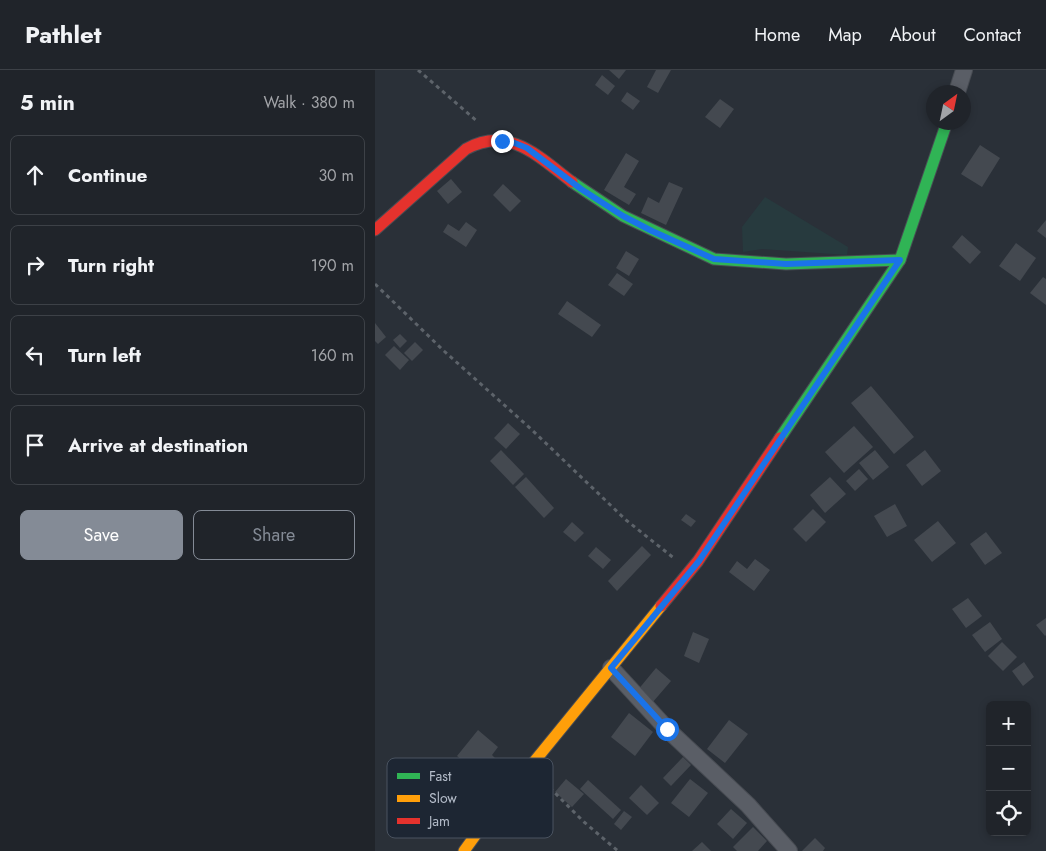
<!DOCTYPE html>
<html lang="en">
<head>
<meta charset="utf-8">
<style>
  :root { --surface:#20242a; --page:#2d3036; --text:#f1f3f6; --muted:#a2a4a8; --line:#3d4147; --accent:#848b96 }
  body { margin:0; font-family:Jost,sans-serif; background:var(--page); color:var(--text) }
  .controls { position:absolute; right:15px; bottom:15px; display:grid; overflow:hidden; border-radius:8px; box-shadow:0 2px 8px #0003 }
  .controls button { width:45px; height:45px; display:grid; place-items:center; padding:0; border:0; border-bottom:1px solid var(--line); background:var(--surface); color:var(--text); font:25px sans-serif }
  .compass { position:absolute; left:551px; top:15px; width:45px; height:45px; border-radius:50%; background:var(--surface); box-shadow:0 2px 8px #0003; rotate:33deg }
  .stop { position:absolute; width:15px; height:15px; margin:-11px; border:4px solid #1a73e8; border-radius:50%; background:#fff }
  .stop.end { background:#1a73e8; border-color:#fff; box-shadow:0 1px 5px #0008 }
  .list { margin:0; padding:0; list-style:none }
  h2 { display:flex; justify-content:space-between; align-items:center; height:65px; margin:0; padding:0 20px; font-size:21px }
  h2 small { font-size:16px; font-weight:400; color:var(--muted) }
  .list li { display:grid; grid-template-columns:32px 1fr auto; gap:15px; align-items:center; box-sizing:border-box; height:80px; margin:0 10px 10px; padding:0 10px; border:1px solid var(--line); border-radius:8px }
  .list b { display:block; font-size:19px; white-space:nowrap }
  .list em { font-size:16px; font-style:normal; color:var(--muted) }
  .actions { display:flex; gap:10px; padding:15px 20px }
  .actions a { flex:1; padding:11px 0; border:1px solid var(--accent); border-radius:8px; text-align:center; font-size:18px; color:var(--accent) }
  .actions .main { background:var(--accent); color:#fff }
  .icon { flex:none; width:28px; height:28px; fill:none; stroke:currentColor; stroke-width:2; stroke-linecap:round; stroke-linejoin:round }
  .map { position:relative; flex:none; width:671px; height:781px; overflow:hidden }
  header { display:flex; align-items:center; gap:30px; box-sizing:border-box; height:70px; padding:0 25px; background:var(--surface); border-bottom:1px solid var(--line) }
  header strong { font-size:24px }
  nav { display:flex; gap:28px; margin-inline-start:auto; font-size:18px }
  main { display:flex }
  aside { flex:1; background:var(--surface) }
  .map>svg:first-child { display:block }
</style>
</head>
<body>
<header>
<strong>Pathlet</strong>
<nav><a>Home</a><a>Map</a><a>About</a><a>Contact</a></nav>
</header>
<main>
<aside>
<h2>5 min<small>Walk · 380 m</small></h2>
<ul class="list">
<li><svg class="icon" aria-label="ahead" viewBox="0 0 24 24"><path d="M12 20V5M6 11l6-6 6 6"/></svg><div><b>Continue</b></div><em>30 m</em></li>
<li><svg class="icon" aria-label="right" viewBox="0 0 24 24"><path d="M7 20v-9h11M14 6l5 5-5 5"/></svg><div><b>Turn right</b></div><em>190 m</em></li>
<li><svg class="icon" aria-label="left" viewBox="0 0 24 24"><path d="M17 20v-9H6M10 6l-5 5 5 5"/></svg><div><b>Turn left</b></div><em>160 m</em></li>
<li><svg class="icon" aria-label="arrive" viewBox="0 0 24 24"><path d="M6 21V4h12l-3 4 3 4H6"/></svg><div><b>Arrive at destination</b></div></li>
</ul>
<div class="actions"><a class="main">Save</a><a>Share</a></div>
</aside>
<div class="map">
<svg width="671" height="781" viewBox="0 0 671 781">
  <rect width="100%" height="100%" fill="#2a3038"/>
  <polygon fill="#273a3e" points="390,127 473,177 472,185 387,179 368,182 367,157"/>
  <g fill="#444950">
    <polygon points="234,0 251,0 244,9"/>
    <polygon points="281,0 296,0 283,23 272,17"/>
    <polygon points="227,5 240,16 233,25 220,15"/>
    <polygon points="252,22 265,31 258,40 246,31"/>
    <polygon points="345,29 359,39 345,58 330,47"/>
    <polygon points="605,75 625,88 607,117 586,104"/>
    <polygon points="251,83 264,91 249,117 261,124 254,135 229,120"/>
    <polygon points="76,109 87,122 73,134 62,121"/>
    <polygon points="294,112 308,118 291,155 266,143 273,127 284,133"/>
    <polygon points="128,114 146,131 135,142 118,125"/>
    <polygon points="671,150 671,168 662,161"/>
    <polygon points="91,152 102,160 91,177 68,162 73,154 84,161"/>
    <polygon points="587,165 606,182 595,194 577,177"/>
    <polygon points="641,173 661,188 645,211 624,196"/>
    <polygon points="251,181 264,189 254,206 241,198"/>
    <polygon points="242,203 258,214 249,226 233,215"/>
    <polygon points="668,207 671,209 671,235 655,223"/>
    <polygon points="192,231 226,255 217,267 183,244"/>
    <polygon points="0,253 11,267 3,274 0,271"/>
    <polygon points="25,264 32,271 25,278 18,270"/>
    <polygon points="40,272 48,280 37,291 29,283"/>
    <polygon points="19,276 34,290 25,300 10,285"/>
    <polygon points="496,316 539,367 519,384 476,333"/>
    <polygon points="133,353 145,364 131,379 119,368"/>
    <polygon points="479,356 498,377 469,403 450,382"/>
    <polygon points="126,380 149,404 138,415 115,391"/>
    <polygon points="500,380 514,397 498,410 484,393"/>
    <polygon points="550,380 566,401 547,416 531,395"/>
    <polygon points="484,399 493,409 480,421 471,411"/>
    <polygon points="151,407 179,438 169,448 140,417"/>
    <polygon points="455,407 471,424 450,443 435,425"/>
    <polygon points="520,434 532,456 512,467 499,446"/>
    <polygon points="438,439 451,452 431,472 418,459"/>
    <polygon points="311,444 321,451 316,457 306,450"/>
    <polygon points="563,451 581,473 557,492 539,470"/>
    <polygon points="197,452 209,463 200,472 188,462"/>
    <polygon points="611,462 627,483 610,495 595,474"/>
    <polygon points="267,476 276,485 242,521 233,511"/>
    <polygon points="221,477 236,490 228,499 213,486"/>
    <polygon points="380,489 395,500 379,521 354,502 362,491 372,499"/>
    <polygon points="593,528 607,546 591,558 577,539"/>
    <polygon points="671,548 671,565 670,566 661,555"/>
    <polygon points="615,552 627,569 610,582 597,565"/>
    <polygon points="318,562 334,569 324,593 309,586"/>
    <polygon points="627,572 642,587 628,601 613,586"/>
    <polygon points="649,592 659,607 648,616 637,601"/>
    <polygon points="281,598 296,611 277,633 262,621"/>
    <polygon points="254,643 278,662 260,686 236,667"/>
    <polygon points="354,650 373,664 350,693 332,679"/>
    <polygon points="103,660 123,677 117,685 122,690 114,698 107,692 100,701 82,686"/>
    <polygon points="308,687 316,695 296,716 288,708"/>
    <polygon points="191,709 209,724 197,737 180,722"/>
    <polygon points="315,709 333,723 314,747 296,733"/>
    <polygon points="213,710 246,740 238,749 205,719"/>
    <polygon points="266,715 284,733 272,745 254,728"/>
    <polygon points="356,739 372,753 358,769 342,754"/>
    <polygon points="249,741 257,747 246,760 239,754"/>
    <polygon points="378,757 392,771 383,781 362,781 358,777"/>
    <polygon points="440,768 450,778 448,781 427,781"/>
    <polygon points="327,772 336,781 317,781"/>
  </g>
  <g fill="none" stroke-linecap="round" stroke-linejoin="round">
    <defs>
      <g id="street">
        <polyline points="582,22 589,0"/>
        <polyline points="236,598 292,659 373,735 414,781"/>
      </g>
      <g id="fast">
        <polyline points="197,112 248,146 339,189 411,194 525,190"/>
        <polyline points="405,368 525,190 572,52"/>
      </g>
      <polyline id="slow" points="89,781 110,752 286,536"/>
      <g id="jam">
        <path d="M 0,160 L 91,79 C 134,55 164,87 197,112"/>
        <polyline points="286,536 323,491 405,368"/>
      </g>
    </defs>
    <use href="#street" stroke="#484c53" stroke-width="18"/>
    <use href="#fast" stroke="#484c53" stroke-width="13"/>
    <use href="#slow" stroke="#484c53" stroke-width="13"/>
    <use href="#jam" stroke="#484c53" stroke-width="13"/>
    <g stroke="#5d636a" stroke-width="3" stroke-dasharray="4 4" stroke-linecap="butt">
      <polyline points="43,0 103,52"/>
      <polyline points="0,214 69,281 156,359 251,450 300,489"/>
      <polyline points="169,712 209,752 243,781"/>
    </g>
    <use href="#street" stroke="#5a5e66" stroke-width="16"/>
    <use href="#fast" stroke="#30b455" stroke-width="11"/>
    <use href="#slow" stroke="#ff9f0a" stroke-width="11"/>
    <use href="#jam" stroke="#e5322d" stroke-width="11"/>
  </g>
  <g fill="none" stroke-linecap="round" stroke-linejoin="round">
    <polyline stroke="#1a73e8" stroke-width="6" points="127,71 137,72 152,78 206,119 248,146 277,161 339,189 411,194 525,190 324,491 236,598 292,659"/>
  </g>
  <rect x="12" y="688" width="166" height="80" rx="8" fill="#1d2633" stroke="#4a5360" stroke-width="1"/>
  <rect x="22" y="703" width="23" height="6" fill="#30b455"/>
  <rect x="22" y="725" width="23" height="7" fill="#ff9f0a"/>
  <rect x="22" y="748" width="23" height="6" fill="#e5322d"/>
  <g font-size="14" fill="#b4bcc9">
    <text x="54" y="711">Fast</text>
    <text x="54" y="733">Slow</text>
    <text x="54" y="756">Jam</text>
  </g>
</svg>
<div class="controls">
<button>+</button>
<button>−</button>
<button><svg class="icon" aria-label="locate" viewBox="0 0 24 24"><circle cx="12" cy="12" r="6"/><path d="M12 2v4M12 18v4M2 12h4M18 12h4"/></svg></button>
</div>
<svg class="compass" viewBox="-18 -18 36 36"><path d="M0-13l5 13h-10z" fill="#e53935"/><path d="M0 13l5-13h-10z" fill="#a2a4a8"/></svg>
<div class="stop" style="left:292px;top:659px"></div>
<div class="stop end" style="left:127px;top:71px"></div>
</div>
</main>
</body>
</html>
